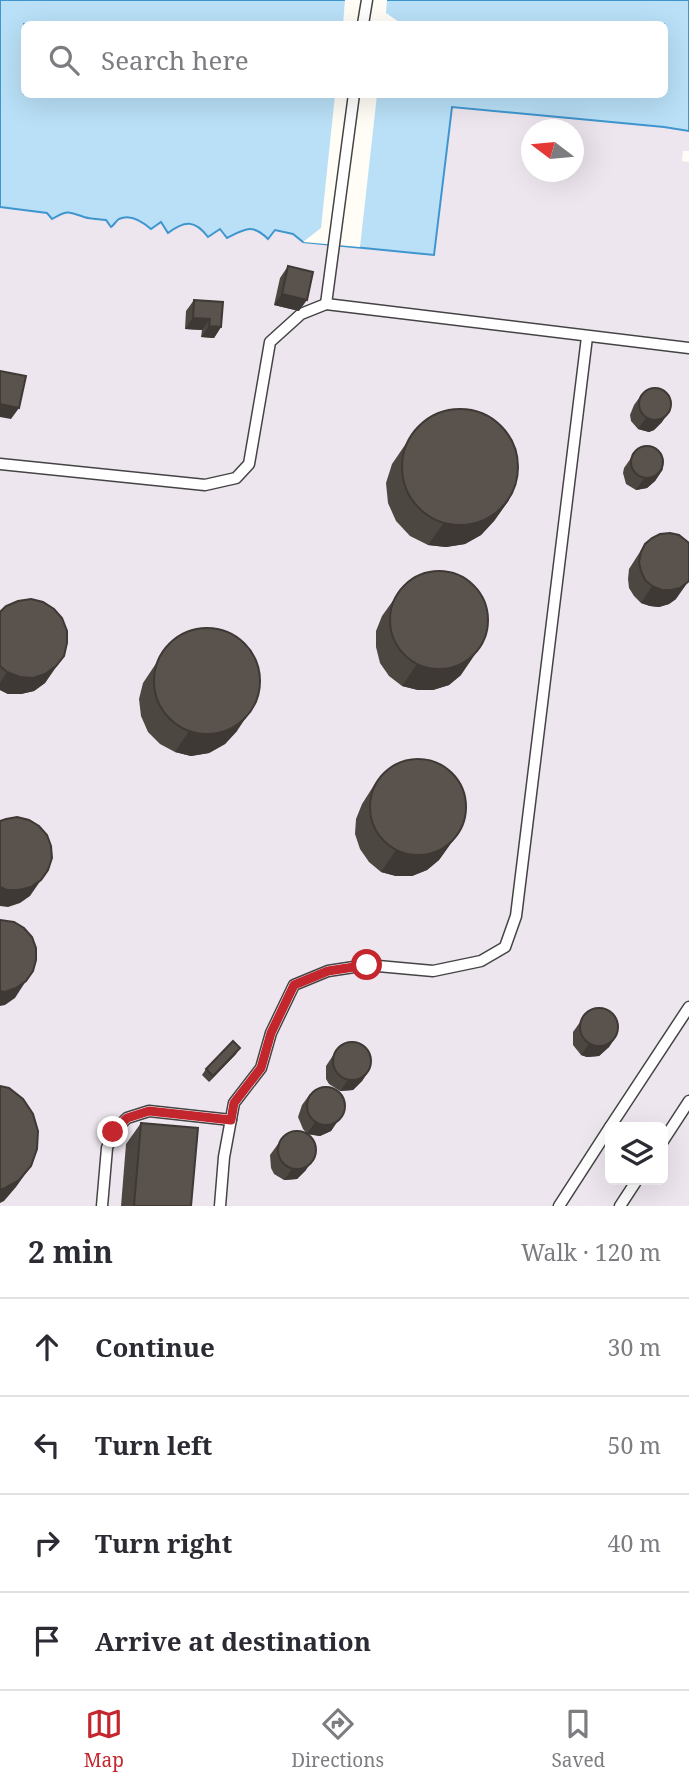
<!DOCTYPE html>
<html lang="en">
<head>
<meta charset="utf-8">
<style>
  :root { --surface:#fff; --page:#f7f7f7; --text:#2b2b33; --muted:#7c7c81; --line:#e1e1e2; --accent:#c4262e }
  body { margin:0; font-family:"Noto Serif",serif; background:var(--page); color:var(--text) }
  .controls { position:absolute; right:21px; bottom:21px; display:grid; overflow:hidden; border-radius:10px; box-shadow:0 7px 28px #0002 }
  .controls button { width:63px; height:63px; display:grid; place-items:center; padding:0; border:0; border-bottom:2px solid var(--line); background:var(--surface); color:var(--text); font:35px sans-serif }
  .compass { position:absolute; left:521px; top:119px; width:63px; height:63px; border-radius:50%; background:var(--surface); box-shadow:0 7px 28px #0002; rotate:286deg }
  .stop { position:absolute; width:21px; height:21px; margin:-16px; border:5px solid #c4262e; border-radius:50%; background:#fff }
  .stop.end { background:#c4262e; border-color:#fff; box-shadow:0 2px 7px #0008 }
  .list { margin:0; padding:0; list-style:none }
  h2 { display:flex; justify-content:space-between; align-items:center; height:91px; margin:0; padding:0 28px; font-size:30px }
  h2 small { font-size:23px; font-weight:400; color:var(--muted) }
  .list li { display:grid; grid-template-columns:46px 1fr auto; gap:21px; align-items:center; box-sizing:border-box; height:98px; padding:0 28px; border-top:2px solid var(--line) }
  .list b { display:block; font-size:26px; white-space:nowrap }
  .list em { font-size:23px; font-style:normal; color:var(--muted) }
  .icon { flex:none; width:38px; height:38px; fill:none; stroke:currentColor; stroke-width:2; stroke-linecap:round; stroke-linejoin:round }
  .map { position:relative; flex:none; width:689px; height:1206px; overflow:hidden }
  .search { position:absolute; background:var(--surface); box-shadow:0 7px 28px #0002; left:21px; right:21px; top:21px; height:77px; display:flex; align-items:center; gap:18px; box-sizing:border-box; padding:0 24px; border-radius:10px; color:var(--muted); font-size:26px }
  .sheet { height:483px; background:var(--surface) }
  nav { display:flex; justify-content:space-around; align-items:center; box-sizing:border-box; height:98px; border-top:2px solid var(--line); background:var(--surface); font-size:19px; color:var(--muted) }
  nav a { display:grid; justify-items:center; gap:4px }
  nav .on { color:var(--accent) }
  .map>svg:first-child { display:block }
</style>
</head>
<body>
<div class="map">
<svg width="689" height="1206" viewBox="0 0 689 1206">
  <rect width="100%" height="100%" fill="#fffdf5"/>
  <path fill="#eee6ef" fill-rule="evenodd" d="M 452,107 L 664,127 L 689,131 L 689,151 L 683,151 L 682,161 L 689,162 L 689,1206 L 0,1206 L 0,207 L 47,213 L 65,211 L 75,212 L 85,218 L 107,220 L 130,217 L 141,221 L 161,221 L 177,226 L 188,223 L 200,227 L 220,228 L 227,238 L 245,229 L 275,230 L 293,234 L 303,242 L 434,254 ZM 532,130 L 574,130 L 574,172 L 532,172 ZM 610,1127 L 663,1127 L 663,1180 L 610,1180 Z"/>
  <path fill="#b9e0f7" stroke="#3f96cf" stroke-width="2" fill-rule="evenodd" d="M 0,0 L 689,0 L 689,131 L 664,127 L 452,107 L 434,255 L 303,242 L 293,234 L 275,230 L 268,239 C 252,223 245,229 227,238 L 220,229 L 208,237 C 195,220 185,220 168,233 L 161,222 L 151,229 C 143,222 131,213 119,219 C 118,219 112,227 111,227 L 106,220 C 99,219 90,219 84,217 C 68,211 67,210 52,219 L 47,213 L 0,207 ZM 24,24 L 664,24 L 664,94 L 24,94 Z"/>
  <g fill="#fffdf5">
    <polygon points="345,0 387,0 386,13 402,24 343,24"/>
    <polygon points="335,95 377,95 360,247 303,242 321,228"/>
  </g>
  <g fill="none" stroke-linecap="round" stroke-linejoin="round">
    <defs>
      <g id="lane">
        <polyline points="363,24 367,0"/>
        <polyline points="326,304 354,94"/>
        <polyline points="0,464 205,485 236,478 249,464 270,342 301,314 326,304 689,348"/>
        <polyline points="610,1127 689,1007"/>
        <polyline points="663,1141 689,1101"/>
        <polyline points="102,1206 107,1148 113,1132 127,1118 149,1111 231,1120"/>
        <polyline points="220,1206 224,1157 234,1103 261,1068 271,1033 294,985 328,971 367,965 433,971 481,961 505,947 516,916 587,337"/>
        <polyline points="559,1206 610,1127"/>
        <polyline points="620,1206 637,1180"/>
      </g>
    </defs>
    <use href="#lane" stroke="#444" stroke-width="13"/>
    <use href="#lane" stroke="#fff" stroke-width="10"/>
  </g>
  <g fill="#4d4742">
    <polygon points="288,266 299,311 274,305 280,278"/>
    <polygon points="194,300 221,327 214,338 201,337 202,330 185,329 186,311"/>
    <polygon points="642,394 662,422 654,430 649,432 638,429 631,421 630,415 634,405"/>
    <polygon points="418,426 509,500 494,521 481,535 465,544 446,547 428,545 410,536 396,521 388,503 386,483 392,464"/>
    <polygon points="638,448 663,469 655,481 647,488 636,490 626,484 623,473 624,468"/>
    <polygon points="645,544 676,599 669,604 659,607 650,606 641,603 634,596 629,588 628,579 629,569"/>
    <polygon points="397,595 461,675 449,685 433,690 418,690 402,686 389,676 380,663 376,647 376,631 382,616"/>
    <polygon points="0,612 64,656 45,683 34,691 21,694 8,694 0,690"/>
    <polygon points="167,647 237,731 225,744 209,753 191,756 175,752 160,744 148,732 141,716 139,699 143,683"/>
    <polygon points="376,782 454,839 439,860 427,870 412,876 396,876 381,872 369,862 360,849 355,834 356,819 362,804"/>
    <polygon points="588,1011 617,1035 609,1047 599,1056 587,1057 581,1055 573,1045 573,1032"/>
    <polygon points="236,1054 209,1082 202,1075 206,1069"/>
    <polygon points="334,1054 370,1069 362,1081 353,1090 340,1091 329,1084 326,1079 326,1066"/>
    <polygon points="310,1094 339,1119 331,1131 320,1136 307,1134 303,1129 298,1117 302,1105"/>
    <polygon points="141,1123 191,1206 121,1206 126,1144"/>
    <polygon points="278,1144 306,1170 297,1179 284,1180 274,1174 271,1168 270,1155"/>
  </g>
  <g fill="#3f3936">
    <polygon points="282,294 307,300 299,311 274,305"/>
    <polygon points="193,318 210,319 202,330 185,329"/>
    <polygon points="209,326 221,327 214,338 201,337"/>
    <polygon points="0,404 19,408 11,419 0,417"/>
    <polygon points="670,411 662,422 654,430 649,432 638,429 646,418"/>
    <polygon points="663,469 655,481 647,488 636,490 644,478"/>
    <polygon points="509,500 494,521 481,535 465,544 446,547 428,545 443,524"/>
    <polygon points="688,582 676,599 669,604 659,607 650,606 641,603 652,586"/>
    <polygon points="476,653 461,675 449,685 433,690 418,690 402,686 417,664"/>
    <polygon points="56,666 45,683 34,691 21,694 8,694 0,690 0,683 7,672"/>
    <polygon points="251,710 237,731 225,744 209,753 191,756 175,752 189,731"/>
    <polygon points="454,839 439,860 427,870 412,876 396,876 381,872 396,850"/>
    <polygon points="41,880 30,896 20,903 8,907 0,906 0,887"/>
    <polygon points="26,981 15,998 5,1005 0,1006 0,991"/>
    <polygon points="617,1035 609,1047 599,1056 587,1057 581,1055 589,1044"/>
    <polygon points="240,1048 236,1054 209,1082 213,1076"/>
    <polygon points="370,1069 362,1081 353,1090 340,1091 348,1080"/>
    <polygon points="339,1119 331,1131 320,1136 307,1134 315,1122"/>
    <polygon points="314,1158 306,1170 297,1179 284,1180 292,1169"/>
    <polygon points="31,1166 16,1187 4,1201 0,1203 0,1189"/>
  </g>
  <g fill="#5a524d" stroke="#3f3936" stroke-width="2">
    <polygon points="288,266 313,272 307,300 282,294"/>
    <polygon points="194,300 223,302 221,327 209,326 210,319 193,318"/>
    <polygon points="0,371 26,376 19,408 0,404"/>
    <circle cx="655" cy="404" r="16"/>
    <circle cx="460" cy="467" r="58"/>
    <circle cx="647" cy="462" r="16"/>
    <polygon points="670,533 679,535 689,543 689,581 680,588 671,590 662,590 652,586 645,580 641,571 639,562 641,552 645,544 652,538 660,534"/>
    <circle cx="439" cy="620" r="49"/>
    <polygon points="31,599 43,602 54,609 62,618 67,631 67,643 64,656 56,666 45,674 33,678 20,677 7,672 0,666 0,612 6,606 18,601"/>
    <circle cx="207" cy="681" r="53"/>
    <circle cx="418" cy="807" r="48"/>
    <polygon points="17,817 29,820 39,826 47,835 51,846 52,858 48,870 41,880 31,887 19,890 7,890 0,887 0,821 6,819"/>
    <polygon points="0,920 14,922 24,928 32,937 36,948 36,960 33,971 26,981 16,988 5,992 0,991"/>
    <circle cx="599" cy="1027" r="19"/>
    <polygon points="233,1041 240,1048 213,1076 206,1069"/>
    <circle cx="352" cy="1061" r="19"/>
    <polygon points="0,1086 9,1088 23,1099 33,1114 38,1131 37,1149 31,1166 19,1180 3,1189 0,1189"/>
    <circle cx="326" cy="1106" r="19"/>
    <polygon points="141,1123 198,1128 191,1206 134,1206"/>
    <circle cx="297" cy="1150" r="19"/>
  </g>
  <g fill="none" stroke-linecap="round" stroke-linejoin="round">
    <polyline stroke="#c4262e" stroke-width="9" points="113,1132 127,1118 149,1111 231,1120 234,1103 261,1068 271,1033 294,985 328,971 367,965"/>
  </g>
</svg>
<div class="controls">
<button><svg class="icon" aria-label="layers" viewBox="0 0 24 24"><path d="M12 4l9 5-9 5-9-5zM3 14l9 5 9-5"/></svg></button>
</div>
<svg class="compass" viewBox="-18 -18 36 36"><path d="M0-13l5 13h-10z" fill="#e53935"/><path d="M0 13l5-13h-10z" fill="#7c7c81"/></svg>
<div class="stop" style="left:367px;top:965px"></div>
<div class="stop end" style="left:113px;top:1132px"></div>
<div class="search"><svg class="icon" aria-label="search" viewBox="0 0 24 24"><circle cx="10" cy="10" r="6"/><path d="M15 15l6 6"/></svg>Search here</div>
</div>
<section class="sheet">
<h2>2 min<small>Walk · 120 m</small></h2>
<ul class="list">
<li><svg class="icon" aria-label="ahead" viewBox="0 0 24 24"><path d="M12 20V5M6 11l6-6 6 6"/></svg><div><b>Continue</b></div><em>30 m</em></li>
<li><svg class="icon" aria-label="left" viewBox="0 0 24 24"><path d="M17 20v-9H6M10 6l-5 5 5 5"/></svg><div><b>Turn left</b></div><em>50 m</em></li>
<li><svg class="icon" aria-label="right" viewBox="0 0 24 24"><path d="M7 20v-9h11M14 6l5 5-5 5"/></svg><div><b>Turn right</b></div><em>40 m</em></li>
<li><svg class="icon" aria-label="arrive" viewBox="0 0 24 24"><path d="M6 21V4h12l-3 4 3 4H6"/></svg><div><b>Arrive at destination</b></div></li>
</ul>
</section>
<nav>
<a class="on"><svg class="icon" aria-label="map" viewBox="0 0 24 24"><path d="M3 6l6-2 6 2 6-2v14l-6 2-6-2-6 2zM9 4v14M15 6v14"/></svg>Map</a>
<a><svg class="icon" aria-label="directions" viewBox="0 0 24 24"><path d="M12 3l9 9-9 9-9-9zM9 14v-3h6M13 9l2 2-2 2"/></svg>Directions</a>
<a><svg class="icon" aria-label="saved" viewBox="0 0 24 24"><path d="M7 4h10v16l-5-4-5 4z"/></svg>Saved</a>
</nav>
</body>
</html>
